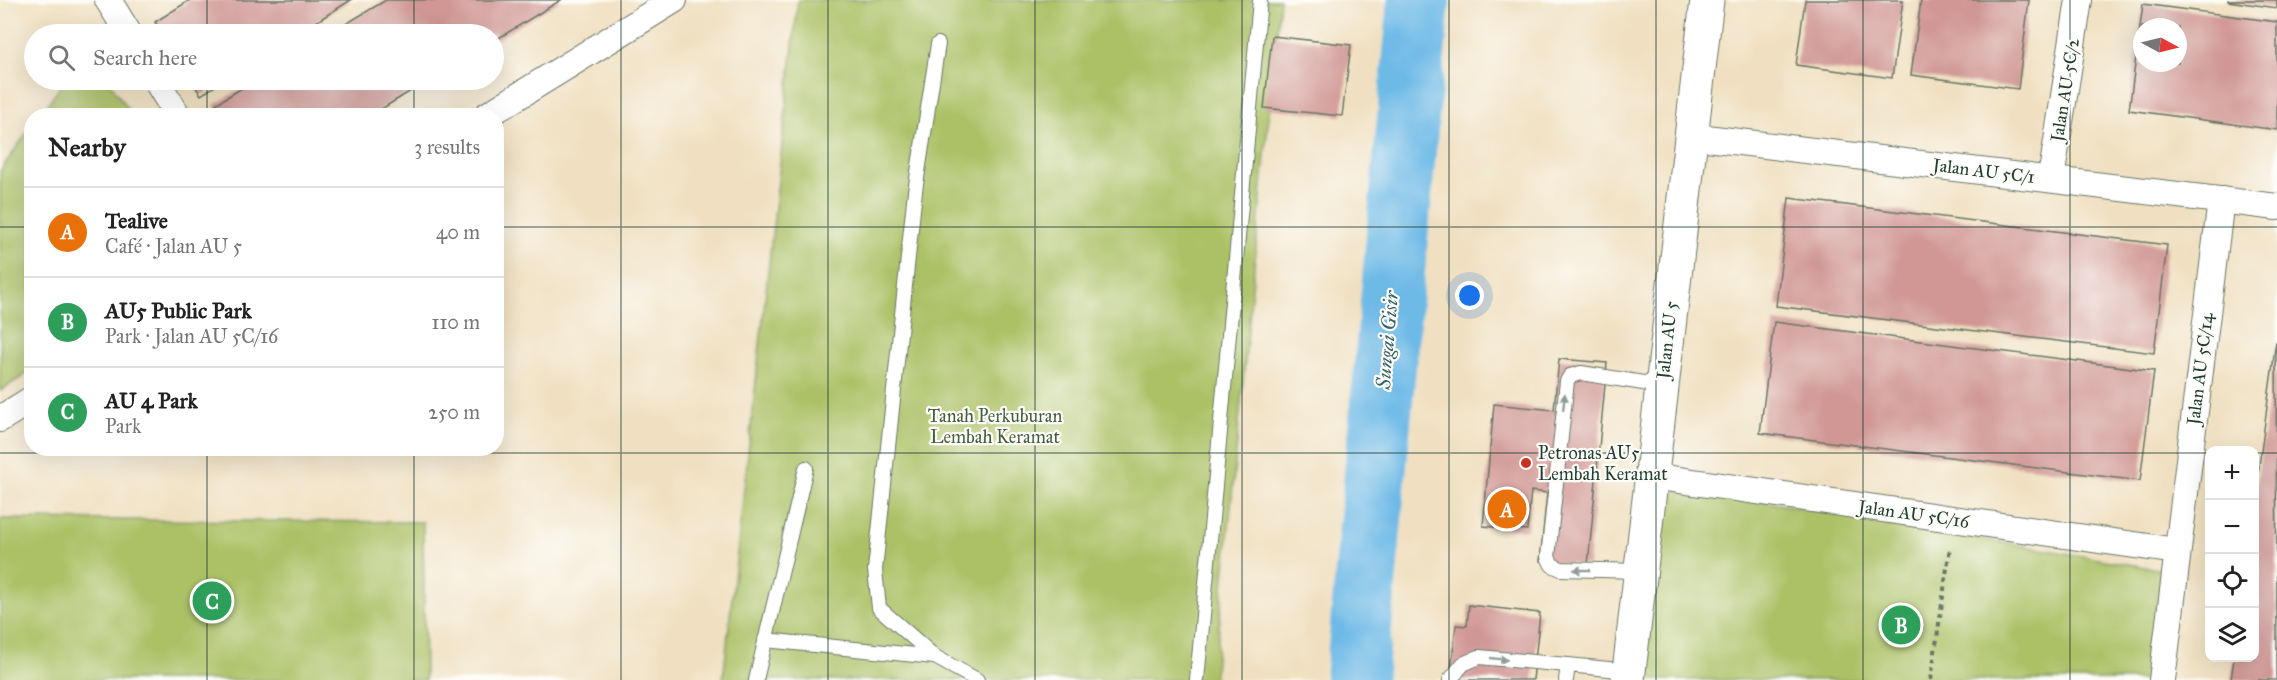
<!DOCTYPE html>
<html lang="en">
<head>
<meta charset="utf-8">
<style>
  :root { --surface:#fff; --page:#f2f2f2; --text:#222; --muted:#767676; --line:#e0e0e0; --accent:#0f766e }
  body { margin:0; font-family:"IM FELL Great Primer",serif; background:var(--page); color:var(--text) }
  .controls { position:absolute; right:18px; bottom:18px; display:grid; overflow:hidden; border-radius:12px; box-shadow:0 6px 24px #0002 }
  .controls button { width:54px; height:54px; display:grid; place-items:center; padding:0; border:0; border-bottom:2px solid var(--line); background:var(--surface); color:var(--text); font:30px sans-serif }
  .compass { position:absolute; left:2133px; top:18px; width:54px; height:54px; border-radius:50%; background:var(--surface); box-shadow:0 6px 24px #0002; rotate:97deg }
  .you { position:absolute; left:1470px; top:296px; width:21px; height:21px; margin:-15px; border:4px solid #fff; border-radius:50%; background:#1a73e8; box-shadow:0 0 0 9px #1a73e833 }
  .badge { display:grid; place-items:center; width:39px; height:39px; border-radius:50%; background:var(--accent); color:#fff; font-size:20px; font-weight:700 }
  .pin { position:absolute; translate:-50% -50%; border:3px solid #fff; box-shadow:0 2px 6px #0006 }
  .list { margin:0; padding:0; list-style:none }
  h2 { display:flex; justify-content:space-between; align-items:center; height:78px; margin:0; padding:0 24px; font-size:26px }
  h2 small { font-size:20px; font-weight:400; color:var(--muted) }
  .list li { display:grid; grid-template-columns:39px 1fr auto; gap:18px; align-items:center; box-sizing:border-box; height:90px; padding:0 24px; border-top:2px solid var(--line) }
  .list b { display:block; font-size:22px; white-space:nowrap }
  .list p { margin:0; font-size:20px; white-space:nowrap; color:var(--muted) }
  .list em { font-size:20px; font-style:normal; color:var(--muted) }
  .icon { flex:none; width:33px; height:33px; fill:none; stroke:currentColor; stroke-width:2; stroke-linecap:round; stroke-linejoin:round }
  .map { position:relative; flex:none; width:2277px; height:680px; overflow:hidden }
  .search { position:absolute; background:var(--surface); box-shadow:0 6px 24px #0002; left:24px; top:24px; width:480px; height:66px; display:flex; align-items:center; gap:15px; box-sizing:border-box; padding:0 21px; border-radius:33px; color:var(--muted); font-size:22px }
  .panel { position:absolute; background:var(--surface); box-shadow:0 6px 24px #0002; left:24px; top:108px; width:480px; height:348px; border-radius:24px }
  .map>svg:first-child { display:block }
</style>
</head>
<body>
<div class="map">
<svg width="2277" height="680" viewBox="0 0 2277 680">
  <rect width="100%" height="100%" fill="#fdfcf7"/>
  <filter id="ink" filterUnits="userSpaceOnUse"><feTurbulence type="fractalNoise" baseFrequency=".0167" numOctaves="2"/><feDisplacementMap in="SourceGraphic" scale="12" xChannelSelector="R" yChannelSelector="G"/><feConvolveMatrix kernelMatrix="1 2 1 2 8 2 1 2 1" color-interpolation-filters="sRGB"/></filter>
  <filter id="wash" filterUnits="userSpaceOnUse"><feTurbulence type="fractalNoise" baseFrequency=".008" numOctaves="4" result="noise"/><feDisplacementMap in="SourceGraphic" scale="24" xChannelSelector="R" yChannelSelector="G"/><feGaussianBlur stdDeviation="1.35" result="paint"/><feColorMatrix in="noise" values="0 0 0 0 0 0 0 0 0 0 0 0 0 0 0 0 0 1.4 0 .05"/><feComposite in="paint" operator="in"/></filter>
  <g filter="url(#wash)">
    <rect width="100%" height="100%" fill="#f0e0c1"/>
    <g fill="#acc166" stroke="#667f4d" stroke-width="1.5">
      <polygon points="798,0 1280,0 1214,680 723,680"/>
      <polygon points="65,80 108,80 132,115 40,115"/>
      <polygon points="31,127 31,371 0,391 0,171"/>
      <polygon points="1661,484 2164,570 2151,680 1637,680"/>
      <polygon points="0,519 423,522 425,680 0,680"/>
    </g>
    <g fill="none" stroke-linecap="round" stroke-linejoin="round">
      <polyline stroke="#6ebae7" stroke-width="62" points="1356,680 1419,0"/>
    </g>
    <g id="blocks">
      <g fill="#d09794" fill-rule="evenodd">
        <polygon points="190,0 351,0 297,34 163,34 155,22"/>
        <polygon points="386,0 561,0 494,41 494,34 329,34"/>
        <polygon points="1805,0 1903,0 1892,78 1796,65"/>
        <polygon points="1921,0 2029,0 2018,89 1911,75"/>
        <polygon points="2228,0 2277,0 2277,8 2228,1"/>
        <path d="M 2143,4 L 2277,22 L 2277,130 L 2129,110 ZM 2142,27 L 2178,27 L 2178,63 L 2142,63 Z"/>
        <polygon points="1272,36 1351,45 1342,116 1264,108"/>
        <polygon points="191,80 225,80 201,95"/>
        <polygon points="255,80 429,80 370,116 220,116 214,105"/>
        <polygon points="1789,198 2167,245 2154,353 1776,306"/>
        <polygon points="1774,322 2154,371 2140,481 1760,433"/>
        <polygon points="2276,341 2277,680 2231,680 2234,658 2254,658 2254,503"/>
        <polygon points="1559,359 1607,363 1588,565 1540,561 1547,493 1531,491 1527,530 1483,526 1494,404 1554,410"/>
        <polygon points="1469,605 1540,613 1533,680 1450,680 1456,625 1467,626"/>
      </g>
    </g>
  </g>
  <g filter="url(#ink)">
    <use href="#blocks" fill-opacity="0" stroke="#687665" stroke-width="1.5"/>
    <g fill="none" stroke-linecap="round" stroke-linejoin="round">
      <defs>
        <g id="service">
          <polyline points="938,44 915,191 875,570 879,608 935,657 977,680"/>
          <polyline points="1640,571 1561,569 1552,565 1548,557 1567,381 1570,376 1581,373 1662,386"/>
          <polyline points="765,640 935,657"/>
          <polyline points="756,680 806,468"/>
          <polyline points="1197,680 1260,0"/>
          <polyline points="1450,680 1463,664 1479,657 1568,665"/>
          <polyline points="1566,680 1568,665 1629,671"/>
        </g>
        <g id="minor">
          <polyline points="108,0 129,34"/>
          <polyline points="156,80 178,116"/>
          <polyline points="486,116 674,0"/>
          <polyline points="1690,136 2277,207"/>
          <polyline points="2051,179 2079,0"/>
          <polyline points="0,419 32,399"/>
          <polyline points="1651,476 2177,551"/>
          <polyline points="2162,680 2221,200"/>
        </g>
        <polyline id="secondary" points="1628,680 1707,0"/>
      </defs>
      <use href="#service" stroke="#687665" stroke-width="16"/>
      <use href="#minor" stroke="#687665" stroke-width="28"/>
      <use href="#secondary" stroke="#687665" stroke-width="35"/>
      <polyline stroke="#687665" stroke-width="4" stroke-dasharray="4.5 4.5" stroke-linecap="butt" points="1931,680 1950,547"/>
      <use href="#service" stroke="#fff" stroke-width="14"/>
      <use href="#minor" stroke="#fff" stroke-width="26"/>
      <use href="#secondary" stroke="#fff" stroke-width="33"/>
    </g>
    <defs><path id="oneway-solid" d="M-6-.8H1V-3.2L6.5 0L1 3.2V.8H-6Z" transform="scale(1.5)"/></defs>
    <g fill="#8f9e9a">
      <use href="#oneway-solid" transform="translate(1564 402) rotate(-84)"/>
      <use href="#oneway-solid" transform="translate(1582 570) rotate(-179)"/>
      <use href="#oneway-solid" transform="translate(1499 659) rotate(6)"/>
    </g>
  </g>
  <path fill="none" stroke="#1f3d34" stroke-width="1.5" stroke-opacity="0.55" d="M 207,0 L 207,34M 414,0 L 414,34M 621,0 L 621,680M 828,0 L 828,680M 1035,0 L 1035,680M 1242,0 L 1242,680M 1449,0 L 1449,680M 1656,0 L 1656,680M 1863,0 L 1863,680M 2070,0 L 2070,680M 207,80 L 207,116M 414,80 L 414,116M 0,227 L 32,227M 496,227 L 2277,227M 207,448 L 207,680M 414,448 L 414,680M 0,453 L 2210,453M 2254,453 L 2277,453"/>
  <circle fill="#c8321e" stroke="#fdfcf7" stroke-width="2" cx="1526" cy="463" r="6"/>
  <g text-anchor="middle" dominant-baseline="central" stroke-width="4.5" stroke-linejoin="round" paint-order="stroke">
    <g font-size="18" fill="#1f3d34" stroke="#fdfcf7">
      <text transform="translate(2065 90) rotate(-81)">Jalan AU 5C/2</text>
      <text transform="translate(1984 171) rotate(7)">Jalan AU 5C/1</text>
      <text transform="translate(1667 340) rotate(-84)">Jalan AU 5</text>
      <text transform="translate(2200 369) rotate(-83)">Jalan AU 5C/14</text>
      <text transform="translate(1914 514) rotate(8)">Jalan AU 5C/16</text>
    </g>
    <g font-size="18" fill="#425e40" stroke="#fdfcf7">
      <text x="995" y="416">Tanah Perkuburan<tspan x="995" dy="21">Lembah Keramat</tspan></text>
    </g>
    <g font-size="18" fill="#1f3d34" stroke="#fdfcf7" text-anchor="start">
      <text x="1538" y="453">Petronas AU5<tspan x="1538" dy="21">Lembah Keramat</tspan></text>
    </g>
    <g font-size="20" font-style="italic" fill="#37626a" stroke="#fdfcf7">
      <text transform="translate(1387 340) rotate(-85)">Sungai Gisir</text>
    </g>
  </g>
</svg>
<div class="controls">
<button>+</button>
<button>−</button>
<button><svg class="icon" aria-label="locate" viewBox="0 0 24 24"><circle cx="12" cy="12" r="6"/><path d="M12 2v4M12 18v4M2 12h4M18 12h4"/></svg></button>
<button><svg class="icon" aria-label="layers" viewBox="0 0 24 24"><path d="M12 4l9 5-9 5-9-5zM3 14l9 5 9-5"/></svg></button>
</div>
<svg class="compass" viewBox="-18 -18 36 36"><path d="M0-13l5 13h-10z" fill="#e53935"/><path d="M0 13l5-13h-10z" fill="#767676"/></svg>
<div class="you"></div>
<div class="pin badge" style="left:1507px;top:509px;background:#e8710a">A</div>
<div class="pin badge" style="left:1901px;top:625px;background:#2e9e5b">B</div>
<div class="pin badge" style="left:212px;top:601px;background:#2e9e5b">C</div>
<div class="search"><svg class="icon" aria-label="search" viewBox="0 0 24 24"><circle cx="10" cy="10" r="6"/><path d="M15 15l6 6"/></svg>Search here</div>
<section class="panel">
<h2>Nearby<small>3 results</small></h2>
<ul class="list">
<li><span class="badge" style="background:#e8710a">A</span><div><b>Tealive</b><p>Café · Jalan AU 5</p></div><em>40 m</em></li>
<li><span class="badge" style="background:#2e9e5b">B</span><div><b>AU5 Public Park</b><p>Park · Jalan AU 5C/16</p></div><em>110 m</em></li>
<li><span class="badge" style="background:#2e9e5b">C</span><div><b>AU 4 Park</b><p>Park</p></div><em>250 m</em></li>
</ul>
</section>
</div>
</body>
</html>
